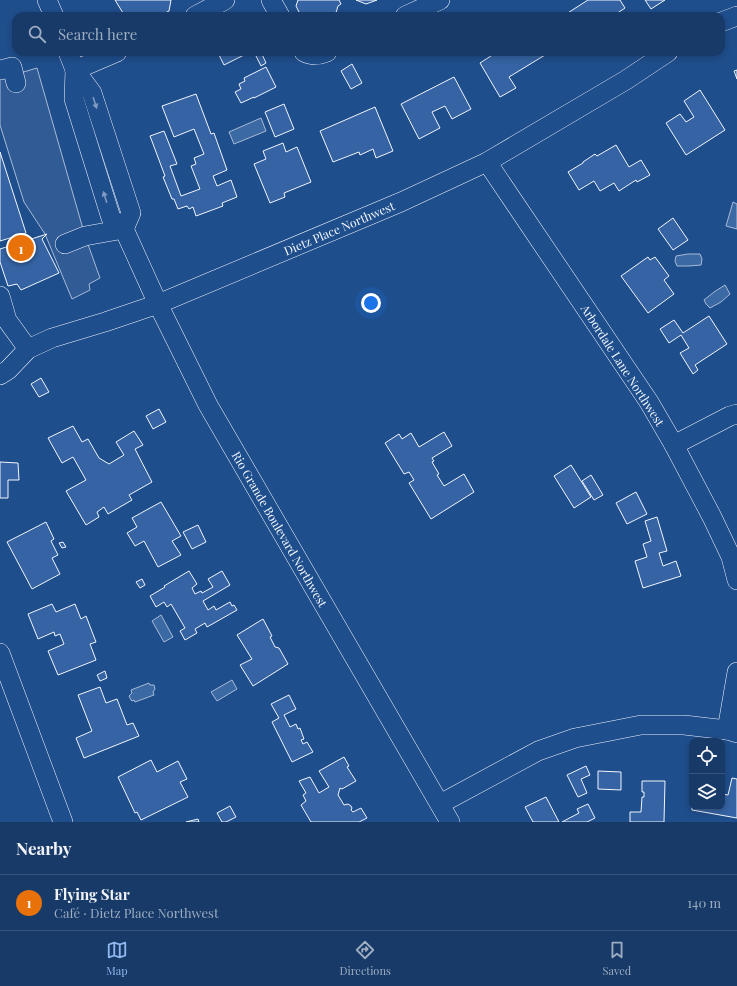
<!DOCTYPE html>
<html lang="en">
<head>
<meta charset="utf-8">
<style>
  :root { --surface:#173a69; --page:#244571; --text:#f1f3f6; --muted:#9eadc0; --line:#36547d; --accent:#90b9f0 }
  body { margin:0; font-family:"Playfair Display",serif; background:var(--page); color:var(--text) }
  .controls { position:absolute; right:12px; bottom:12px; display:grid; overflow:hidden; border-radius:8px; box-shadow:0 2px 6px #0003 }
  .controls button { width:36px; height:36px; display:grid; place-items:center; padding:0; border:0; border-bottom:1px solid var(--line); background:var(--surface); color:var(--text); font:20px sans-serif }
  .you { position:absolute; left:371px; top:303px; width:14px; height:14px; margin:-10px; border:3px solid #fff; border-radius:50%; background:#1a73e8; box-shadow:0 0 0 6px #1a73e833 }
  .badge { display:grid; place-items:center; width:26px; height:26px; border-radius:50%; background:var(--accent); color:#fff; font-size:13px; font-weight:700 }
  .pin { position:absolute; translate:-50% -50%; border:2px solid #fff; box-shadow:0 1px 4px #0006 }
  .list { margin:0; padding:0; list-style:none }
  h2 { display:flex; justify-content:space-between; align-items:center; height:52px; margin:0; padding:0 16px; font-size:17px }
  h2 small { font-size:13px; font-weight:400; color:var(--muted) }
  .list li { display:grid; grid-template-columns:26px 1fr auto; gap:12px; align-items:center; box-sizing:border-box; height:56px; padding:0 16px; border-top:1px solid var(--line) }
  .list b { display:block; font-size:15px; white-space:nowrap }
  .list p { margin:0; font-size:13px; white-space:nowrap; color:var(--muted) }
  .list em { font-size:13px; font-style:normal; color:var(--muted) }
  .icon { flex:none; width:22px; height:22px; fill:none; stroke:currentColor; stroke-width:2; stroke-linecap:round; stroke-linejoin:round }
  .map { position:relative; flex:none; width:737px; height:822px; overflow:hidden }
  .search { position:absolute; background:var(--surface); box-shadow:0 2px 6px #0003; left:12px; right:12px; top:12px; height:44px; display:flex; align-items:center; gap:10px; box-sizing:border-box; padding:0 14px; border-radius:12px; color:var(--muted); font-size:15px }
  .sheet { height:108px; background:var(--surface) }
  nav { display:flex; justify-content:space-around; align-items:center; box-sizing:border-box; height:56px; border-top:1px solid var(--line); background:var(--surface); font-size:11px; color:var(--muted) }
  nav a { display:grid; justify-items:center; gap:2px }
  nav .on { color:var(--accent) }
  .map>svg:first-child { display:block }
</style>
</head>
<body>
<div class="map">
<svg width="737" height="822" viewBox="0 0 737 822">
  <rect width="100%" height="100%" fill="#1f4e8c"/>
  <polygon fill="#305b95" stroke="#a8bbd7" points="37,68 85,236 100,278 89,284 90,290 72,299 45,234 24,202 0,125 0,79"/>
  <g fill="#3b69a3" stroke="#a8bbd7">
    <polygon points="261,118 266,131 234,144 229,132"/>
    <polygon points="733,202 737,204 737,229 726,226"/>
    <polygon points="688,254 700,254 702,259 701,265 689,266 677,266 675,261 676,256"/>
    <polygon points="725,285 730,294 721,302 710,308 706,304 704,300 714,292"/>
    <polygon points="161,615 173,637 164,642 152,621"/>
    <polygon points="232,680 237,689 217,701 211,692"/>
    <polygon points="149,683 150,685 154,685 155,689 153,692 154,695 135,702 134,700 132,701 131,700 129,696 132,693 131,690"/>
  </g>
  <g fill="#3563a3" stroke="#f2f6ff">
    <polygon points="115,0 171,0 169,11 159,16 133,16 123,13"/>
    <polygon points="298,0 339,0 341,4 338,6 335,16 301,16 296,6"/>
    <polygon points="356,0 377,0 366,4"/>
    <polygon points="588,0 620,0 625,8 613,16 563,16"/>
    <polygon points="645,0 665,0 651,9"/>
    <polygon points="215,52 250,52 224,65 218,53 216,54"/>
    <polygon points="254,52 261,52 266,63 261,66"/>
    <polygon points="492,52 543,52 545,55 509,77 516,88 500,97 480,63 494,54"/>
    <polygon points="352,64 362,83 351,89 341,71"/>
    <polygon points="266,67 276,87 254,98 254,97 241,103 235,92 241,89 239,84 245,81 244,78"/>
    <polygon points="737,70 737,79 734,71"/>
    <polygon points="454,77 471,109 452,119 445,106 432,112 440,128 419,139 401,104"/>
    <polygon points="700,90 725,130 686,155 666,123 680,114 686,122 694,117 684,101"/>
    <polygon points="196,94 211,134 214,133 227,170 213,176 217,186 231,180 237,197 222,203 223,206 196,216 193,207 189,209 187,206 178,209 174,199 172,199 163,177 165,176 150,136 164,131 177,164 170,166 181,196 200,189 191,166 196,164 194,158 204,154 194,129 174,137 162,106"/>
    <polygon points="284,104 294,129 275,137 265,112"/>
    <polygon points="375,107 393,151 376,158 373,149 360,155 359,152 333,162 320,131"/>
    <polygon points="283,143 286,152 297,147 311,182 284,193 285,197 270,203 254,164 266,159 263,151"/>
    <polygon points="616,145 629,167 641,160 650,175 637,182 636,180 619,191 614,183 600,191 594,181 579,190 568,172 583,163 583,162 595,154 597,156"/>
    <polygon points="0,152 26,233 0,241"/>
    <polygon points="673,218 688,240 673,250 658,229"/>
    <polygon points="47,234 42,239 59,273 21,290 17,284 8,286 0,262 0,249"/>
    <polygon points="648,257 650,260 655,257 669,276 664,280 674,294 648,313 621,276"/>
    <polygon points="709,316 727,344 695,365 698,370 693,374 680,353 689,348 681,335 669,343 660,329 674,320 683,333"/>
    <polygon points="41,378 49,392 39,397 31,384"/>
    <polygon points="159,409 166,422 153,429 146,416"/>
    <polygon points="73,426 82,442 88,439 99,458 109,464 124,455 116,442 134,431 143,445 135,449 152,482 129,495 132,500 108,514 104,507 97,512 99,517 86,525 66,491 86,480 73,457 62,463 48,438"/>
    <polygon points="444,432 452,446 432,458 434,461 432,462 439,474 437,475 444,486 464,474 474,492 431,519 409,483 414,480 409,472 404,474 385,443 399,434 402,439 411,433 419,447"/>
    <polygon points="0,462 18,463 19,480 8,480 8,498 0,498"/>
    <polygon points="571,465 591,497 574,508 554,476"/>
    <polygon points="591,475 603,495 594,500 582,481"/>
    <polygon points="636,492 647,514 627,524 616,503"/>
    <polygon points="161,502 181,536 172,541 181,555 158,567 144,541 135,546 127,533 137,527 132,518"/>
    <polygon points="657,517 667,551 659,553 663,566 676,561 681,576 643,588 635,561 647,557 643,544 651,541 645,521"/>
    <polygon points="46,522 54,539 51,541 58,555 52,558 60,574 32,589 7,542"/>
    <polygon points="198,525 206,542 192,549 183,532"/>
    <polygon points="63,542 66,547 62,548 59,543"/>
    <polygon points="189,571 197,584 192,588 195,594 201,591 202,593 213,587 208,579 222,571 230,585 203,601 208,610 214,606 216,610 230,602 232,606 234,605 237,610 207,627 205,623 195,629 197,633 185,640 180,631 185,628 171,604 167,607 164,602 156,607 150,596 165,587 164,586"/>
    <polygon points="142,579 145,585 140,588 136,582"/>
    <polygon points="52,604 56,612 75,604 81,619 86,616 96,642 90,644 96,660 58,675 48,651 64,644 60,634 55,636 54,632 38,639 28,614"/>
    <polygon points="263,619 272,636 270,637 275,647 279,648 288,664 253,686 240,665 252,659 237,635"/>
    <polygon points="105,671 107,678 100,681 97,675"/>
    <polygon points="100,687 106,703 117,699 127,725 133,723 139,736 84,758 76,738 92,731 78,695"/>
    <polygon points="289,695 296,709 284,715 290,727 296,724 298,729 300,728 304,739 301,740 303,744 307,742 313,752 292,762 272,722 279,718 271,704"/>
    <polygon points="344,757 349,766 347,767 356,781 342,789 340,788 338,795 344,805 348,804 351,806 352,808 351,810 353,812 361,808 367,818 359,822 311,822 301,805 306,801 303,795 306,793 299,781 310,777 319,793 329,787 319,771"/>
    <polygon points="151,760 157,772 178,761 187,779 180,782 188,797 141,820 137,812 135,813 118,777"/>
    <polygon points="586,766 590,775 581,779 587,793 578,797 567,775"/>
    <polygon points="598,771 621,772 621,790 598,789"/>
    <polygon points="732,778 737,779 737,818 692,810 692,807 722,807 722,794 728,795"/>
    <polygon points="642,781 665,781 664,822 630,822 630,812 641,812 642,797 644,797 644,792 642,792"/>
    <polygon points="546,797 559,822 533,822 525,807"/>
    <polygon points="588,804 595,818 587,822 562,822 579,813 577,809"/>
    <polygon points="230,806 236,817 226,822 222,822 217,813"/>
    <polygon points="198,819 199,822 186,822"/>
  </g>
  <g fill="none" stroke-linecap="round" stroke-linejoin="round">
    <defs>
      <g id="minor">
        <polyline points="47,0 54,16"/>
        <polyline points="271,0 280,16"/>
        <polyline points="195,16 225,0"/>
        <polyline points="405,16 440,0"/>
        <polyline points="721,22 737,16"/>
        <polyline points="68,52 75,70 92,93 131,213 124,229"/>
        <path d="M 304,52 C 311,56 320,55 327,52"/>
        <polyline points="0,70 12,67 16,83"/>
        <polyline points="75,70 74,99 111,218 124,229 158,304 208,405 450,822"/>
        <polyline points="75,70 117,52"/>
        <polyline points="487,162 649,402 674,445 712,517 731,557 737,580"/>
        <polyline points="65,244 85,236 124,229"/>
        <polyline points="0,296 7,320 28,349"/>
        <polyline points="0,375 8,370 28,349 52,338 105,322 158,304 401,202 487,162 626,80 668,52"/>
        <polyline points="674,445 730,416 737,414"/>
        <polyline points="0,653 63,822"/>
        <polyline points="727,730 737,672"/>
        <polyline points="440,804 538,751 575,738 641,725 684,725 727,730 737,733"/>
      </g>
    </defs>
    <use href="#minor" stroke="#f2f6ff" stroke-width="20"/>
    <use href="#minor" stroke="#1f4e8c" stroke-width="19"/>
  </g>
  <defs><path id="oneway-solid" d="M-6-.8H1V-3.2L6.5 0L1 3.2V.8H-6Z"/></defs>
  <g fill="#7e9ac0">
    <use href="#oneway-solid" transform="translate(95 103) rotate(72)"/>
    <use href="#oneway-solid" transform="translate(105 197) rotate(-107)"/>
  </g>
  <g text-anchor="middle" dominant-baseline="central" stroke-width="3" stroke-linejoin="round" paint-order="stroke">
    <g font-size="12" fill="#f2f6ff" stroke="#1f4e8c">
      <text transform="translate(339 228) rotate(-23)">Dietz Place Northwest</text>
      <text transform="translate(623 365) rotate(57)">Arbordale Lane Northwest</text>
      <text transform="translate(280 529) rotate(60)">Rio Grande Boulevard Northwest</text>
    </g>
  </g>
</svg>
<div class="controls">
<button><svg class="icon" aria-label="locate" viewBox="0 0 24 24"><circle cx="12" cy="12" r="6"/><path d="M12 2v4M12 18v4M2 12h4M18 12h4"/></svg></button>
<button><svg class="icon" aria-label="layers" viewBox="0 0 24 24"><path d="M12 4l9 5-9 5-9-5zM3 14l9 5 9-5"/></svg></button>
</div>
<div class="you"></div>
<div class="pin badge" style="left:21px;top:248px;background:#e8710a">1</div>
<div class="search"><svg class="icon" aria-label="search" viewBox="0 0 24 24"><circle cx="10" cy="10" r="6"/><path d="M15 15l6 6"/></svg>Search here</div>
</div>
<section class="sheet">
<h2>Nearby<small></small></h2>
<ul class="list">
<li><span class="badge" style="background:#e8710a">1</span><div><b>Flying Star</b><p>Café · Dietz Place Northwest</p></div><em>140 m</em></li>
</ul>
</section>
<nav>
<a class="on"><svg class="icon" aria-label="map" viewBox="0 0 24 24"><path d="M3 6l6-2 6 2 6-2v14l-6 2-6-2-6 2zM9 4v14M15 6v14"/></svg>Map</a>
<a><svg class="icon" aria-label="directions" viewBox="0 0 24 24"><path d="M12 3l9 9-9 9-9-9zM9 14v-3h6M13 9l2 2-2 2"/></svg>Directions</a>
<a><svg class="icon" aria-label="saved" viewBox="0 0 24 24"><path d="M7 4h10v16l-5-4-5 4z"/></svg>Saved</a>
</nav>
</body>
</html>
